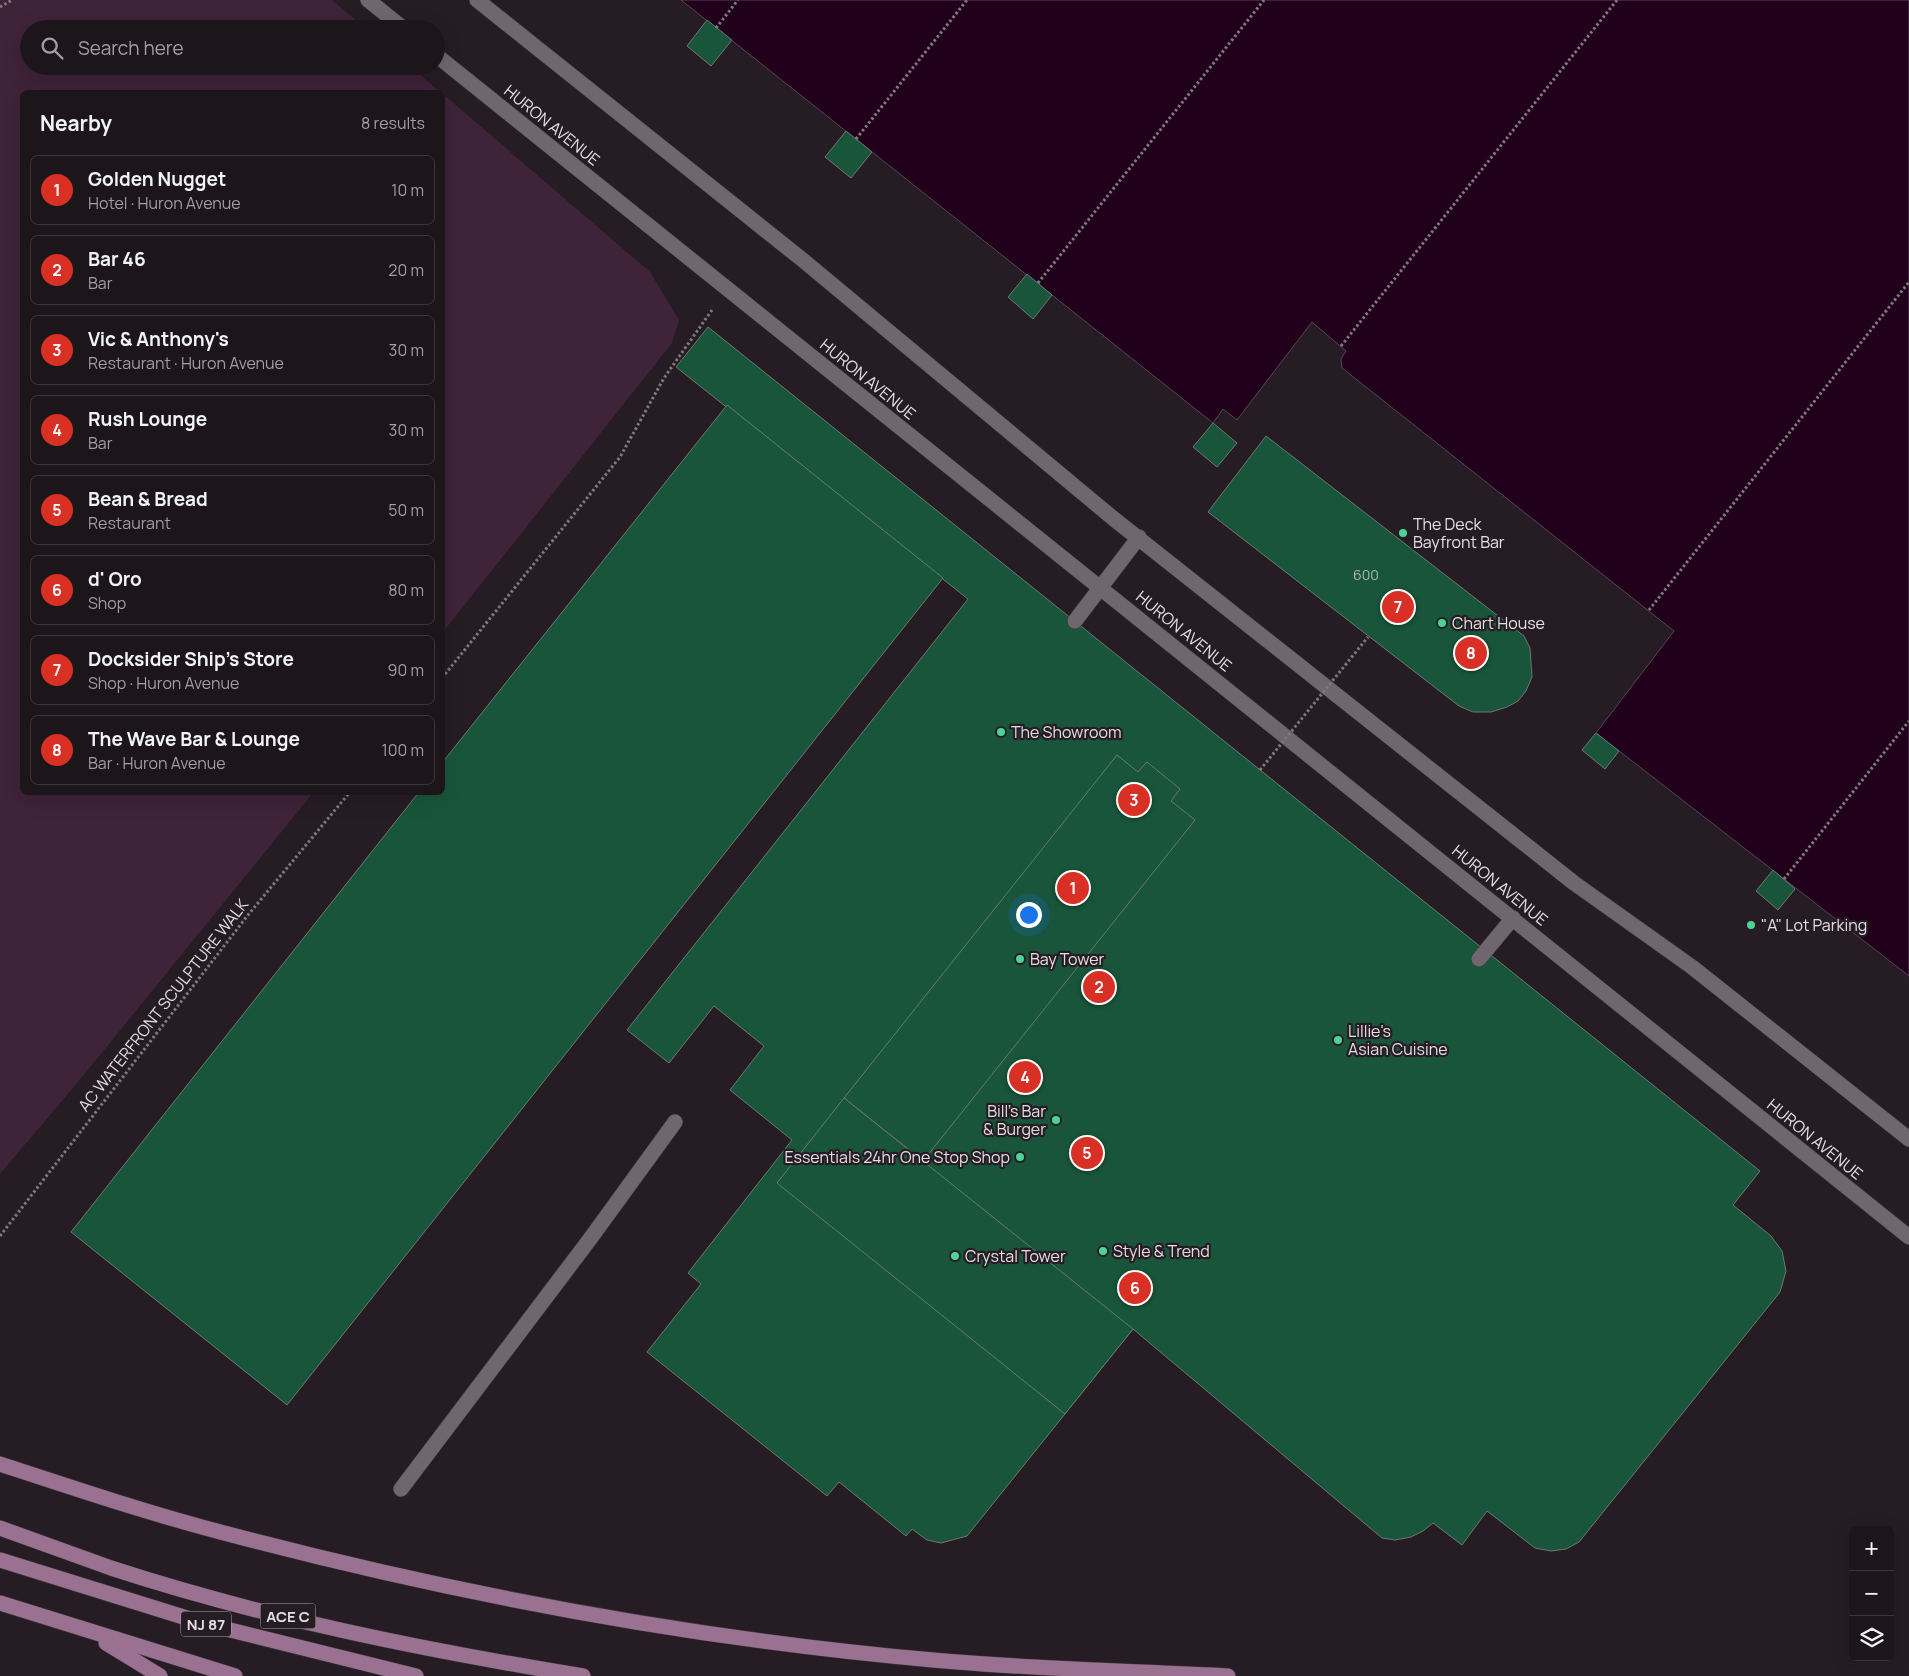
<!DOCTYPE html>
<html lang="en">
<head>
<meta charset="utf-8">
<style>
  :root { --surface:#1c161a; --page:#251f23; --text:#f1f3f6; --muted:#a09fa2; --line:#3a3539; --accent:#d93025 }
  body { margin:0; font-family:Manrope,sans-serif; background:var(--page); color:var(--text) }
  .controls { position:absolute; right:15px; bottom:15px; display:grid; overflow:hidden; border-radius:8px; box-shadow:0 5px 20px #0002 }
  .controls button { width:45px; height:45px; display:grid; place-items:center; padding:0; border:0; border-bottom:1px solid var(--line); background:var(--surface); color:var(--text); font:25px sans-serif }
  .you { position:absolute; left:1028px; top:914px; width:18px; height:18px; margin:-12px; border:4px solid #fff; border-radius:50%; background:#1a73e8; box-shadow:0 0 0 8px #1a73e833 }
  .badge { display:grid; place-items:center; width:32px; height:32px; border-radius:50%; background:var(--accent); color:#fff; font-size:16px; font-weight:700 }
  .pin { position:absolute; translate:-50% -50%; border:2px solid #fff; box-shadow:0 1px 5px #0006 }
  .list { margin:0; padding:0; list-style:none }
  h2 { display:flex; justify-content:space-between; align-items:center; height:65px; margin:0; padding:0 20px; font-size:21px }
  h2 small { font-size:16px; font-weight:400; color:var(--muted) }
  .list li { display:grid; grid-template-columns:32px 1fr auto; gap:15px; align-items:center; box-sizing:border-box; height:70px; margin:0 10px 10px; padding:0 10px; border:1px solid var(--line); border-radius:8px }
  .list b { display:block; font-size:19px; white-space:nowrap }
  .list p { margin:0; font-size:16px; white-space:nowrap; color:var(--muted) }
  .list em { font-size:16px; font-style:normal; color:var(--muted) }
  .icon { flex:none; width:28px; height:28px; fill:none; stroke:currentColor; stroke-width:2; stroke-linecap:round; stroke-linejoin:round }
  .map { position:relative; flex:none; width:1909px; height:1676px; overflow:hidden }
  .search { position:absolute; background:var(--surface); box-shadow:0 5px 20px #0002; left:20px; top:20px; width:425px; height:55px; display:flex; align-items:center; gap:12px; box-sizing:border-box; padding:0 18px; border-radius:28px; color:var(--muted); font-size:19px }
  .panel { position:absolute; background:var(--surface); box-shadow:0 5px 20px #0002; left:20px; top:90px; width:425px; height:705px; border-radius:8px }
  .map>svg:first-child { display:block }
</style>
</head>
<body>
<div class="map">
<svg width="1909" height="1676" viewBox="0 0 1909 1676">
  <rect width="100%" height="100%" fill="#251d23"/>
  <g fill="#3f2339">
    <polygon points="0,0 332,0 366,29 29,29 29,66 410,66 440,92 22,92 22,792 313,793 78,1082 0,1174"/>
    <polygon points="443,94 650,272 679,320 672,343 443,632"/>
  </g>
  <polygon fill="#20001b" stroke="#5b4357" points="681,0 1909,0 1909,976 1596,733 1674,631 1342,368 1341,359 1346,351 1312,322 1237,420 1223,409 1213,423"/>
  <g fill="#19553b" stroke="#6c7871">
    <polygon points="707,20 732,40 711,66 687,46"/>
    <polygon points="846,131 872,152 851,178 825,157"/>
    <polygon points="1027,274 1052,295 1033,319 1008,297"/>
    <polygon points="708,327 1760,1171 1733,1205 1771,1236 1782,1251 1786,1271 1780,1292 1579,1542 1566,1549 1551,1551 1535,1548 1487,1511 1462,1545 1433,1523 1423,1531 1411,1537 1395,1540 1382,1538 1133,1329 967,1536 941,1543 927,1540 912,1529 906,1536 839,1482 827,1496 647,1352 701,1284 688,1273 792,1140 730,1090 764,1046 714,1006 669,1063 627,1030 968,599 676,367"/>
    <polygon points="727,405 943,578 287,1405 71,1232 419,792 442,792 442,763"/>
    <polygon points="1213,423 1237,443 1217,467 1193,447"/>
    <polygon points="1266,436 1524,636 1530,648 1532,677 1526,691 1518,701 1507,707 1491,712 1473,712 1459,706 1208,512"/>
    <polygon points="1596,733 1619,751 1605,769 1582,750"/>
    <polygon points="1117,755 1138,772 1147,762 1180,789 1171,801 1195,820 923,1161 844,1098"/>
    <polygon points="1773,870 1795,889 1778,910 1756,891"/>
    <polygon points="844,1098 1133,1329 1065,1414 777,1183"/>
  </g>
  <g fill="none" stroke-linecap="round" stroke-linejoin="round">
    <defs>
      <g id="lane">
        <polyline points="1075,621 1139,537"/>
        <polyline points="1479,959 1513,918"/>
        <polyline points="401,1489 590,1239 675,1122"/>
      </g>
      <g id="street">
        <polyline points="368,0 404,29"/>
        <polyline points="477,0 804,261 1114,519 1521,841 1574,883 1692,967 1909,1139"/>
        <polyline points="436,55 1909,1237"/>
      </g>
      <g id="primary">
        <path d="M 0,1464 C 76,1489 151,1514 228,1534 C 459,1595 695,1639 933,1660 C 1031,1669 1129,1671 1228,1676"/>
        <path d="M 0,1528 C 37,1541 74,1555 111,1568 C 264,1618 424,1650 583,1676"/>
        <polyline points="0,1560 206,1624 416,1676"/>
        <polyline points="0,1603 235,1676"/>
        <polyline points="106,1643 160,1676"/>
      </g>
    </defs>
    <use href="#lane" stroke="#413b3f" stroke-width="16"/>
    <use href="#street" stroke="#413b3f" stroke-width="16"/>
    <use href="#primary" stroke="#413b3f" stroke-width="16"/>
    <g stroke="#80797e" stroke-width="3" stroke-dasharray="2.5 2.5" stroke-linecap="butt">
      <polyline points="0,7 12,0"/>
      <polyline points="716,28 738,0"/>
      <polyline points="856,139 967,0"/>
      <polyline points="1038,283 1264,0"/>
      <polyline points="1341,346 1617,0"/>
      <polyline points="1649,610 1909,282"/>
      <polyline points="442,678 620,457 664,378 712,310"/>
      <polyline points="1784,879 1909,721"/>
      <polyline points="0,1236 248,915 350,792"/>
    </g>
    <use href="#lane" stroke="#70666d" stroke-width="15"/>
    <use href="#street" stroke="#70666d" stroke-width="15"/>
    <use href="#primary" stroke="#9b7191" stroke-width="15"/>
    <polyline stroke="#80797e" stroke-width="3" stroke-dasharray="2.5 2.5" stroke-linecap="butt" points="1260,770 1368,637"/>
  </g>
  <g fill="#4dd39a" stroke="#251d23" stroke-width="2">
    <circle cx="1403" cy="533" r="5"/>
    <circle cx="1442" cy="623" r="5"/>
    <circle cx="1001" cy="732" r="5"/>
    <circle cx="1751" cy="925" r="5"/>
    <circle cx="1020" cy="959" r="5"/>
    <circle cx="1338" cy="1040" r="5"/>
    <circle cx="1056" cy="1120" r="5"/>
    <circle cx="1020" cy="1157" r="5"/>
    <circle cx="1103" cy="1251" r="5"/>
    <circle cx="955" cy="1256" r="5"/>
  </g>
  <g text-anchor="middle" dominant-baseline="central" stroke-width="4.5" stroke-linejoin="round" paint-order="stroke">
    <g font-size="14" fill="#b1bcb8">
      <text x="1366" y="574">600</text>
    </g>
    <g fill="#251d23" stroke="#aba4a9" stroke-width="1">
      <rect x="260.5" y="1603.5" width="55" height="25" rx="4"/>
      <rect x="181" y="1611.5" width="50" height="25" rx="4"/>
    </g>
    <g font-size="15" font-weight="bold" fill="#e4dee2">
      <text x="288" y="1616">ACE C</text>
      <text x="206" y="1624">NJ 87</text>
    </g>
    <g font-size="16" fill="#e4dee2" stroke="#251d23">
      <text transform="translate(552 125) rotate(39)">HURON AVENUE</text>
      <text transform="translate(868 379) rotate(39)">HURON AVENUE</text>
      <text transform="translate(1184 631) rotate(39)">HURON AVENUE</text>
      <text transform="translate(1500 885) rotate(39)">HURON AVENUE</text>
      <text transform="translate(163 1005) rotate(-52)">AC WATERFRONT SCULPTURE WALK</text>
      <text transform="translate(1815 1139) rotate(39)">HURON AVENUE</text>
    </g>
    <g font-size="16" fill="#e4dee2" stroke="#251d23" text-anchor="start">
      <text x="1413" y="524">The Deck<tspan x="1413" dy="18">Bayfront Bar</tspan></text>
      <text x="1452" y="623">Chart House</text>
      <text x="1011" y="732">The Showroom</text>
      <text x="1761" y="925">"A" Lot Parking</text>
      <text x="1030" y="959">Bay Tower</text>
      <text x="1348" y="1031">Lillie's<tspan x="1348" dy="18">Asian Cuisine</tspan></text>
      <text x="1046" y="1111" text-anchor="end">Bill's Bar<tspan x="1046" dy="18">&amp; Burger</tspan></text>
      <text x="1010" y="1157" text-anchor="end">Essentials 24hr One Stop Shop</text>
      <text x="1113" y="1251">Style &amp; Trend</text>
      <text x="965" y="1256">Crystal Tower</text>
    </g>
  </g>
</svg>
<div class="controls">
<button>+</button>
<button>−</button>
<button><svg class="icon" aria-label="layers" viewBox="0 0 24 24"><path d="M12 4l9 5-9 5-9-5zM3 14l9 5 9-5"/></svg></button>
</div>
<div class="you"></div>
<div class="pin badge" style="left:1073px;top:888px">1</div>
<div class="pin badge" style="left:1099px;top:987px">2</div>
<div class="pin badge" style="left:1134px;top:800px">3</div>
<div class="pin badge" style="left:1025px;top:1077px">4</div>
<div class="pin badge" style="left:1087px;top:1153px">5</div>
<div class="pin badge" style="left:1135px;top:1288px">6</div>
<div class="pin badge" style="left:1398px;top:607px">7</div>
<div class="pin badge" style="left:1471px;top:653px">8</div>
<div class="search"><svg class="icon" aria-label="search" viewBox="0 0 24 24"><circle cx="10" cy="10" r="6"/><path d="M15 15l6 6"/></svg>Search here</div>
<section class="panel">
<h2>Nearby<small>8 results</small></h2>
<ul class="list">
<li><span class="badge">1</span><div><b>Golden Nugget</b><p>Hotel · Huron Avenue</p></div><em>10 m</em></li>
<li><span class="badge">2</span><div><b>Bar 46</b><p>Bar</p></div><em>20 m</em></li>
<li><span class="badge">3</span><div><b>Vic &amp; Anthony's</b><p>Restaurant · Huron Avenue</p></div><em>30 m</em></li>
<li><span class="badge">4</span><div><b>Rush Lounge</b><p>Bar</p></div><em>30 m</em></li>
<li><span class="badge">5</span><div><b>Bean &amp; Bread</b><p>Restaurant</p></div><em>50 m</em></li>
<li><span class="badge">6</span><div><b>d' Oro</b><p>Shop</p></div><em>80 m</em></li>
<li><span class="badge">7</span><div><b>Docksider Ship's Store</b><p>Shop · Huron Avenue</p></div><em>90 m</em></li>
<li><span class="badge">8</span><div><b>The Wave Bar &amp; Lounge</b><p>Bar · Huron Avenue</p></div><em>100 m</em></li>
</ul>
</section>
</div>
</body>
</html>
